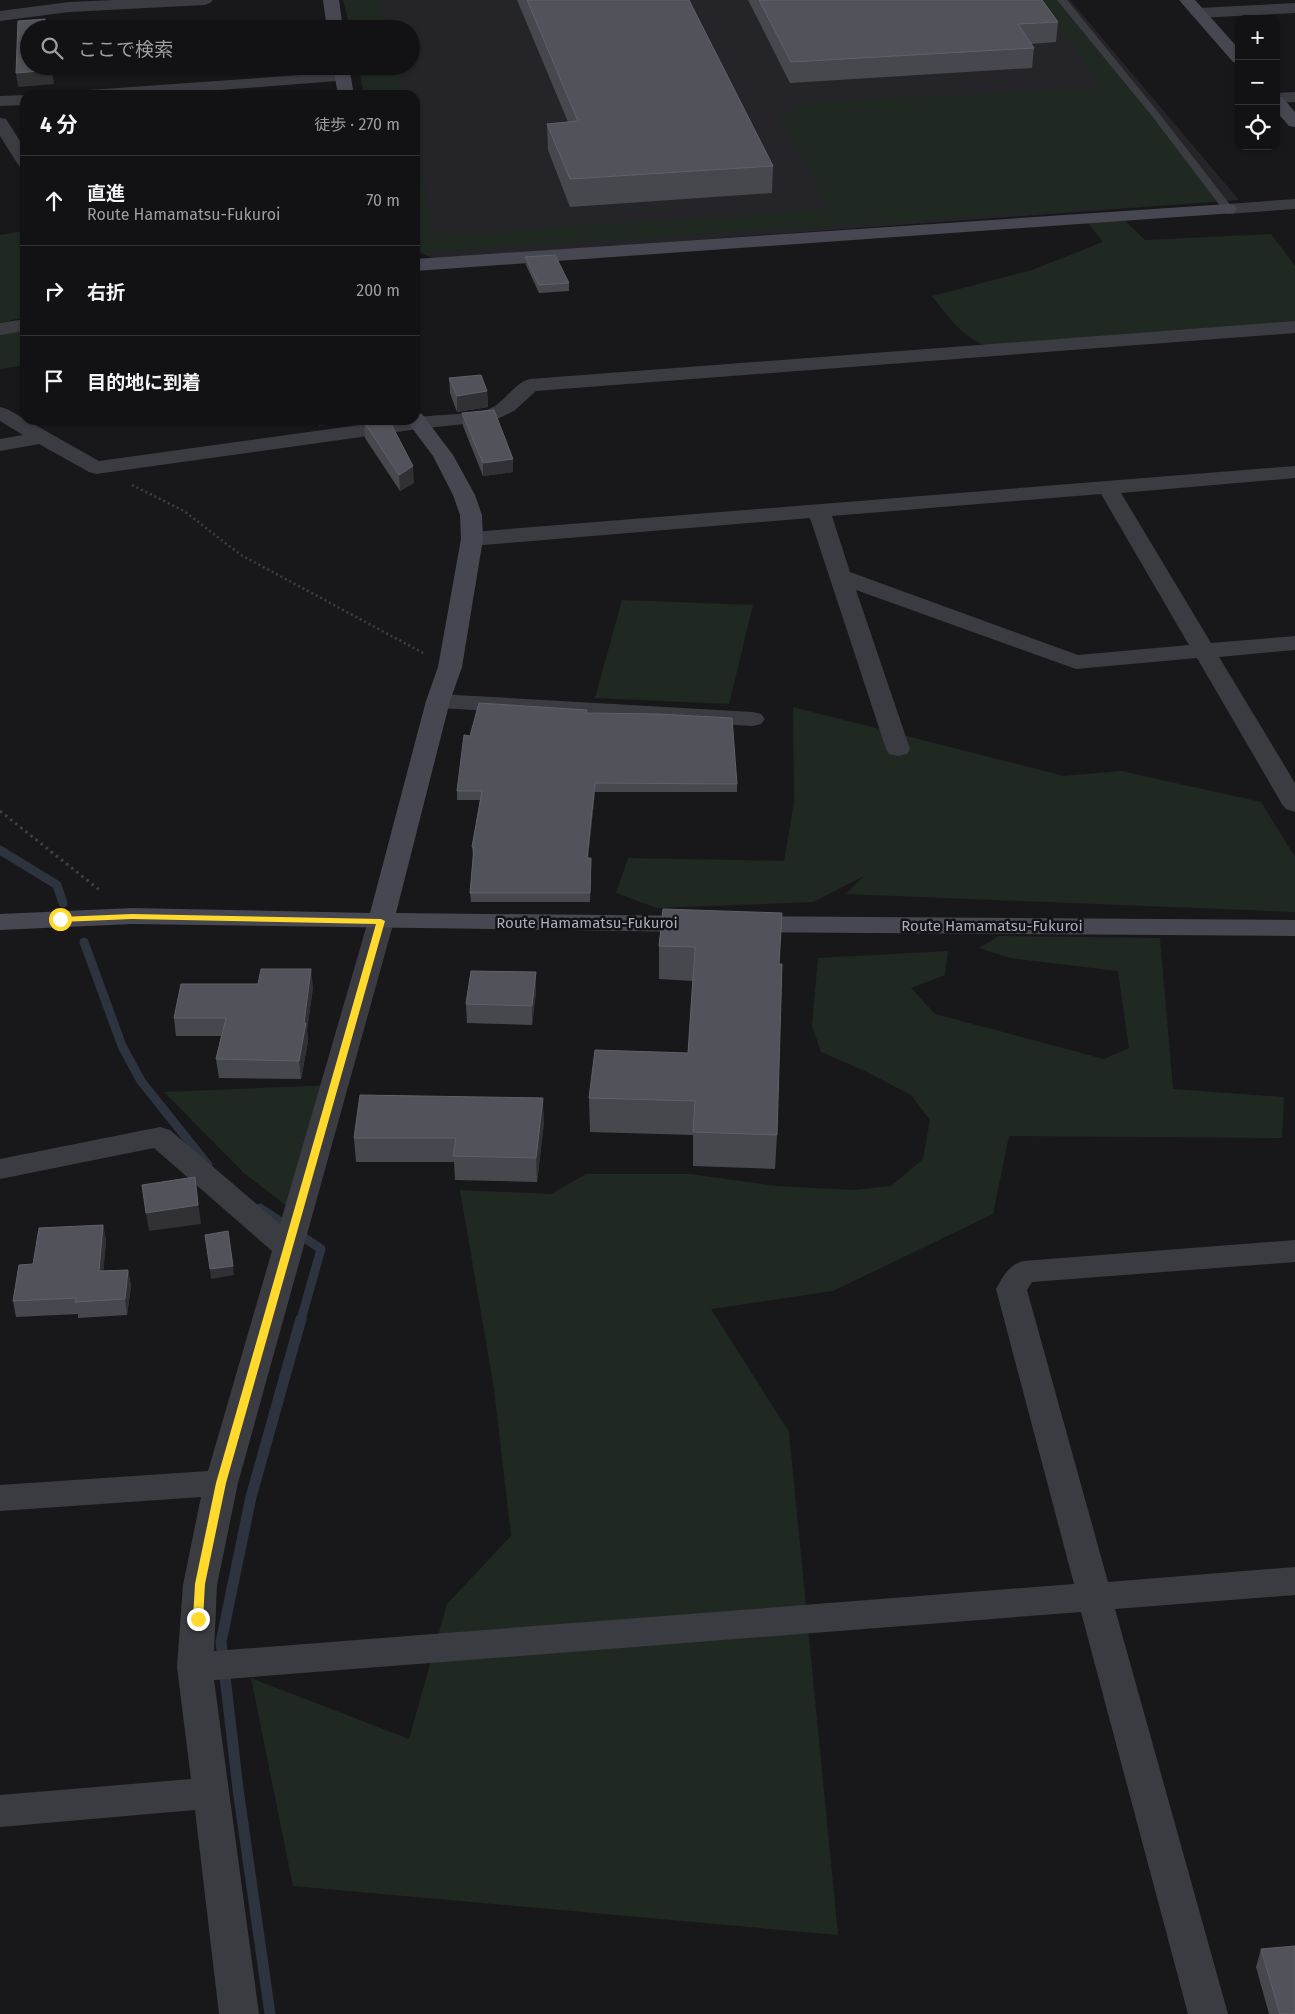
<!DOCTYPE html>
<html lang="ja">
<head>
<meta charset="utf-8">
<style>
  :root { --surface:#121214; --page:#1b1b1d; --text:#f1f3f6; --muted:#9c9ea0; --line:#313234 }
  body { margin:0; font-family:"Fira Sans","Noto Sans JP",sans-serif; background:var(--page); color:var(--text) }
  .controls { position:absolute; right:15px; top:15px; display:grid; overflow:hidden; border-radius:10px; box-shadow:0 1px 4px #0004 }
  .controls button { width:45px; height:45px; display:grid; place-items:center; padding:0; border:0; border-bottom:1px solid var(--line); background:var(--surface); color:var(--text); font:25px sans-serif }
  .stop { position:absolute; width:15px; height:15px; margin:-11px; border:4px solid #ffd92c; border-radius:50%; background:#fff }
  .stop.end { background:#ffd92c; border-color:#fff; box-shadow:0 1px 5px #0008 }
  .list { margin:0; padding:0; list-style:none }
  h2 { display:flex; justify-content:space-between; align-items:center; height:65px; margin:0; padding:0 20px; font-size:21px }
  h2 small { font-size:16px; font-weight:400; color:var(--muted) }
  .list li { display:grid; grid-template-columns:32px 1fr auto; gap:15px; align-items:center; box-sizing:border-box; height:90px; padding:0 20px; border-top:1px solid var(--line) }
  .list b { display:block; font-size:19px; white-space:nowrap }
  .list p { margin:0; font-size:16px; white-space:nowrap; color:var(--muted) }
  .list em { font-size:16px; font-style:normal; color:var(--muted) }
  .icon { flex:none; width:28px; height:28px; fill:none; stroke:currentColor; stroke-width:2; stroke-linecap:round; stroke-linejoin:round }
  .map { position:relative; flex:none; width:1295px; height:2014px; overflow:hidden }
  .search { position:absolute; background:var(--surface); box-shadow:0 1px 4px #0004; left:20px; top:20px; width:400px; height:55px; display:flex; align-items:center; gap:12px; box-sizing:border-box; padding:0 18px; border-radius:28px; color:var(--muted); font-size:19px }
  .panel { position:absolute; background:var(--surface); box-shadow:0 1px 4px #0004; left:20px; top:90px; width:400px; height:335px; border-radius:15px }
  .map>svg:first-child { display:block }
</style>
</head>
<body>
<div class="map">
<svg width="1295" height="2014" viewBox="0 0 1295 2014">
  <rect width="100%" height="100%" fill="#18181b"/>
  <polygon fill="#252428" points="356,0 1070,0 1239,200 436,259 415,251 415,95 374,95 369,66 411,66 411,29 362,29"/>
  <g fill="#1f2922">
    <polygon points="343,0 381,0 387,29 350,29"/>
    <polygon points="1039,0 1067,0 1225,201 415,253 415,149 435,235 830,209 780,119 802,103 1102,87"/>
    <polygon points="358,66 396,66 403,95 364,95"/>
    <path d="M 1116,219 L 1125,221 L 1145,240 L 1271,234 L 1295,266 L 1295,326 L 988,347 C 963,337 948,317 932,296 L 1032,270 L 1103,242 L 1088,223 Z"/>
    <polygon points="25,231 25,317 0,323 0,235"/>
    <polygon points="25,330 25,365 0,369 0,334"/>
    <polygon points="622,600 753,605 729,704 595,698"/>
    <polygon points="793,707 1064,776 1121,771 1261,802 1295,857 1295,912 846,894 864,876 813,902 657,908 616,893 628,858 784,861 794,802"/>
    <polygon points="999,936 1160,938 1173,1089 1284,1097 1282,1138 1009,1136 993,1214 833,1291 711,1309 789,1432 838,1935 293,1886 251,1678 409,1739 447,1604 511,1536 494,1389 460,1190 551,1194 586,1174 690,1174 776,1186 854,1190 891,1186 923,1159 930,1120 911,1095 865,1071 821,1052 812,1026 818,958 948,951 945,975 911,988 935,1014 1104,1059 1129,1048 1118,971 1010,958 979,948"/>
    <polygon points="334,1085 297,1214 244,1173 164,1092"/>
  </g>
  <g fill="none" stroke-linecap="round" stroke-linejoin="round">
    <g stroke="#2d3440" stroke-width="9">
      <polyline points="0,850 57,885 63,903"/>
      <polyline points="84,942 122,1046 141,1081 208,1165"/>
      <polyline points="260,1208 321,1249 301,1320"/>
    </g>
    <polyline stroke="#2d3440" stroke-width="11" points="270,2014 238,1789 221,1642 251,1497 301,1319"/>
    <polyline stroke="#3f4047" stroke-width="2.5" stroke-dasharray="2 3" stroke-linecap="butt" points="132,485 184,511 241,555 425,654"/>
    <polyline stroke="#3f4047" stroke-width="3" stroke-dasharray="2.5 4" stroke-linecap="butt" points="0,811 102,892"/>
    <polygon fill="#3b3b42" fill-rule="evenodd" points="1057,0 1067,0 1158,112 1232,207 1233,209 1232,211 1224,211 1152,116"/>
    <g fill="#3b3b42" fill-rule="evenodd">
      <polygon points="115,0 213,0 210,3 205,5 69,12 0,21 0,11 69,2"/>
      <polygon points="1295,3 1295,13 1198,18 1193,16 1190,13 1193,10 1198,8"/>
      <polygon points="343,72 349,74 351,77 349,80 158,95 81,95 83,92 89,90"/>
      <polygon points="1295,92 1295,102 1276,103 1276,93"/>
      <polygon points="25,95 25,105 0,106 0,96"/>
      <polygon points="0,118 6,119 25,149 25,167 19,166 0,136"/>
      <polygon points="1295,199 1295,209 1228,214 1222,213 1219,209 1222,205 1228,204"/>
      <polygon points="25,319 25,331 0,335 0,323"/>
      <path d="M 1295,321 L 1295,333 L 536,391 L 514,411 L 493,421 L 418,429 L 96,474 L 89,472 L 39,444 L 0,451 L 0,439 L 23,435 L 0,421 L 0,407 L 7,409 L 99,461 L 396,420 L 415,420 L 415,417 L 418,417 C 435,415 475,414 489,409 C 505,403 513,383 530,379 Z"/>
      <path d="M 1295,466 L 1295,478 L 1121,493 L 1211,643 L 1295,636 L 1295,650 L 1219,657 L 1295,783 L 1295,812 L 1286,809 L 1282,804 L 1197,658 L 1076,669 L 856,590 L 910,749 L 907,754 L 898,756 L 889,754 L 886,749 L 810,518 L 472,546 L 464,544 L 461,539 L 464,534 L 472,532 ZM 1101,494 L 1189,645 L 1078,655 L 850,572 L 832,516 Z"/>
      <polygon points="438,694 753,712 761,714 765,719 761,724 753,726 438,708 430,706 426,701 430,696"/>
      <path d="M 381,913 L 390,915 L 394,921 L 238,1483 L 217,1585 L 214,1651 L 1074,1584 L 996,1289 C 1003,1276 1009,1265 1023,1261 L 1295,1240 L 1295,1262 L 1032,1282 L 1027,1290 L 1108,1582 L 1295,1567 L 1295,1595 L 1115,1609 L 1228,2014 L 1188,2014 L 1081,1612 L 214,1680 L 259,2014 L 219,2014 L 195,1810 L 0,1827 L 0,1795 L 191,1779 L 177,1667 L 183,1585 L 201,1497 L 0,1511 L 0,1485 L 208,1471 L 272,1251 L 154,1148 L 0,1179 L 0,1159 L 160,1127 L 170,1130 L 280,1224 L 368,921 L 372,915 Z"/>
    </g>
    <g fill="#464750" fill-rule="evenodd">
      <polygon points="323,0 339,0 343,29 327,29"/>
      <polygon points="1179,0 1195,0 1239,49 1239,64 1233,62"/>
      <polygon points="333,66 349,66 354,95 338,95"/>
      <polygon points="1276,96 1282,97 1295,112 1295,127 1289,126 1276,111"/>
      <polygon points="1228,204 1234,205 1237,209 1234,213 415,271 415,259"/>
      <polygon points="415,412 422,414 453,455 475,495 482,515 483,539 462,667 450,701 396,913 698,916 707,918 711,924 707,930 698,932 132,924 0,930 0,914 132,908 370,913 426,701 438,667 461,539 460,515 453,495 433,456 406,420 415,420"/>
      <polygon points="744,916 1295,920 1295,936 744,932 735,930 731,924 735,918"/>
    </g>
  </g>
  <g fill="#47484e">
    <polygon points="517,0 689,0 773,166 772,193 570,207 548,150 547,124 568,122"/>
    <polygon points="748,0 1042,0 1058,22 1056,42 1031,44 1034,48 1032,68 790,83"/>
    <polygon points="525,257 569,283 569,291 539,293 526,265"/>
    <polygon points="449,378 487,391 488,407 457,412 450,393"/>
    <polygon points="462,413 513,472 483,476 463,426"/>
    <polygon points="353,420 389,420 414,483 400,491 365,438 364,422 356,424"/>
    <polygon points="587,713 737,784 737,792 595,792 588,858 591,858 590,902 471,902 470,893 473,856 472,847 480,800 457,800 457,791 470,736"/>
    <polygon points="663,909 780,964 777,1135 775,1169 693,1166 693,1135 590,1132 589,1098 688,1053 693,981 659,979 659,946"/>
    <polygon points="313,987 307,1030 308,1041 301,1079 219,1078 216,1059 221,1036 176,1036 174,1018"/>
    <polygon points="536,991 532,1025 467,1023 466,1004"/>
    <polygon points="544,1122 537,1182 455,1180 454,1162 356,1162 354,1138"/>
    <polygon points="103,1225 106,1241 103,1271 128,1270 131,1286 127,1315 78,1318 78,1314 16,1317 13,1301"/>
    <polygon points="1261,1949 1295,2014 1269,2014 1256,1967"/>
  </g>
  <g fill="#303035">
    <polygon points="52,70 54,84 18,87 16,73"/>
    <polygon points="487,391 488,407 457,412 457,396"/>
    <polygon points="319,420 352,420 352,421 319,426"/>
    <polygon points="356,420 382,420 356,424"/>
    <polygon points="513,459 513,472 483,476 483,463"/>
    <polygon points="413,466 414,483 400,491 399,475"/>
    <polygon points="595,783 595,792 587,867 587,858"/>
    <polygon points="311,969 313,987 307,1030 308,1041 301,1079 299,1061"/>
    <polygon points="536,972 536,991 532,1025 532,1006"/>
    <polygon points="543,1098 544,1122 537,1182 536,1158"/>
    <polygon points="195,1177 201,1224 149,1231 146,1213"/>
    <polygon points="103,1225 106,1241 102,1287 99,1271"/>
    <polygon points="233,1266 234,1275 211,1279 210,1269"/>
    <polygon points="128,1270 131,1286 127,1315 125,1299"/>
  </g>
  <g fill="#52525a" stroke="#606069">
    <polygon points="527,0 689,0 773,166 570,179 547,124 578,121"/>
    <polygon points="759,0 1042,0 1058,22 1018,24 1034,48 791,62"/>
    <polygon points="45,19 46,29 29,29 29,66 52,66 52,70 16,73 18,21"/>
    <polygon points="555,255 569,283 539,285 525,257"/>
    <polygon points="481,375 487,391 457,396 449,378"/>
    <polygon points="494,410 513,459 483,463 462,413"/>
    <polygon points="380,420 389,420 413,466 399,475 364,422"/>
    <polygon points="479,703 587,710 586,713 658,714 732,718 737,784 595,783 587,858 591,858 590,893 470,893 474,847 472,847 482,791 457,791 464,735 470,736"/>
    <polygon points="663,909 782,913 779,964 782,964 777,1135 693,1132 695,1101 589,1098 595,1050 688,1053 695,947 659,946"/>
    <polygon points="261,969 311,969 304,1023 306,1023 299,1061 216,1059 226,1018 174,1018 181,984 258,984"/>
    <polygon points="471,971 536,972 532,1006 466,1004"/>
    <polygon points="360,1095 543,1098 536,1158 453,1156 456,1138 354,1138"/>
    <polygon points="195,1177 198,1205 146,1213 142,1185"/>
    <polygon points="103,1225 99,1271 128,1270 125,1299 75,1302 76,1298 13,1301 19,1265 33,1264 39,1228"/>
    <polygon points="228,1231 233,1266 210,1269 205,1235"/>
    <polygon points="1295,1946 1295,2014 1280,2014 1261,1949"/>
  </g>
  <polygon fill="#ffd92c" points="132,914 381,919 385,921 226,1483 205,1584 203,1619 198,1624 193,1619 195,1584 216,1483 376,924 132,919 60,922 56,919 60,917"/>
  <g text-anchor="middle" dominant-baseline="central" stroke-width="5" stroke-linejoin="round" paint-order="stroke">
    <g font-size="15" fill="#a9acbc" stroke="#131316">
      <text x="587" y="923">Route Hamamatsu-Fukuroi</text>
      <text x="992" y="926">Route Hamamatsu-Fukuroi</text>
    </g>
  </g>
</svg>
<div class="controls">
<button>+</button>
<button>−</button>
<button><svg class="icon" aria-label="locate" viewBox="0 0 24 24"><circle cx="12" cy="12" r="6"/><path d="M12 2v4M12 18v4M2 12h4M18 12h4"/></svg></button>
</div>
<div class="stop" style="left:60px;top:919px"></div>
<div class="stop end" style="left:198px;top:1619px"></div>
<div class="search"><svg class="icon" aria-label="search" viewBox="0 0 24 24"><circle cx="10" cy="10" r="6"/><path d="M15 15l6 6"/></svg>ここで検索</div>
<section class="panel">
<h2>4 分<small>徒歩 · 270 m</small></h2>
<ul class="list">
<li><svg class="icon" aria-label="ahead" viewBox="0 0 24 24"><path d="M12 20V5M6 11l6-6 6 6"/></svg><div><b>直進</b><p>Route Hamamatsu-Fukuroi</p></div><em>70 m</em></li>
<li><svg class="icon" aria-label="right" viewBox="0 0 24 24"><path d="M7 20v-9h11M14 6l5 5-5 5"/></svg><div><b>右折</b></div><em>200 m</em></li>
<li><svg class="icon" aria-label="arrive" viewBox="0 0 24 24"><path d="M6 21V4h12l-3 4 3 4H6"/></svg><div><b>目的地に到着</b></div></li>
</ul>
</section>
</div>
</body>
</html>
